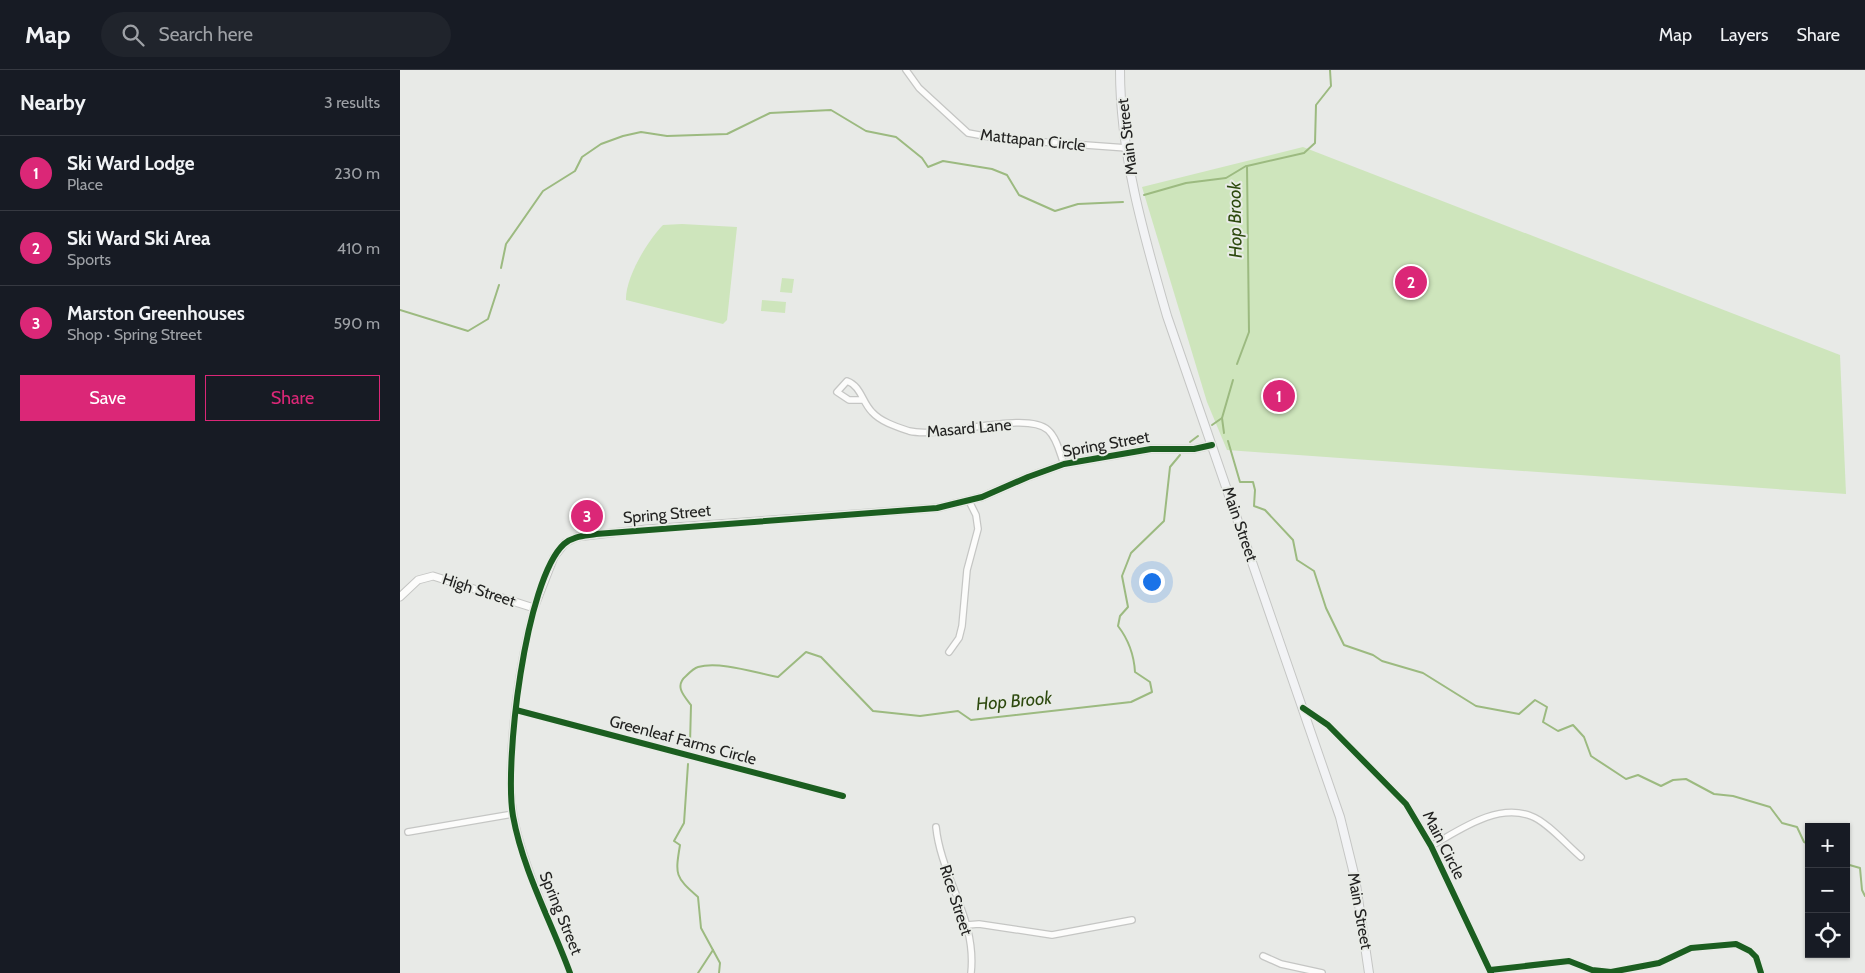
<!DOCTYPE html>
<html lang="en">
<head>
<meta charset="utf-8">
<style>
  :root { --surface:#171b24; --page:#20242c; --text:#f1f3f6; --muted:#9ea1a6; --line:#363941; --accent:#db2777 }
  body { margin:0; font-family:Cabin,sans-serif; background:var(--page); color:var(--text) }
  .controls { position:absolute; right:15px; bottom:15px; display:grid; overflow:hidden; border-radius:0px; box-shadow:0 1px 4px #0004 }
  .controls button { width:45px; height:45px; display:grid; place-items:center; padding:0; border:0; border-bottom:1px solid var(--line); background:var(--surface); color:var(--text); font:25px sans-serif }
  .you { position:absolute; left:751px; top:511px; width:18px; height:18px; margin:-12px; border:4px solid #fff; border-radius:50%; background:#1a73e8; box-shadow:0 0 0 8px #1a73e833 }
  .badge { display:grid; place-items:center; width:32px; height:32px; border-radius:50%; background:var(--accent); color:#fff; font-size:16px; font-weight:700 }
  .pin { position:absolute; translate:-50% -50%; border:2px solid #fff; box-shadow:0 1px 5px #0006 }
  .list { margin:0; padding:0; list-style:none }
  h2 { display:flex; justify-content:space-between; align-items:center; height:65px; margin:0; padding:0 20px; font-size:21px }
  h2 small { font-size:16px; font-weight:400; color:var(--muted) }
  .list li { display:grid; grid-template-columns:32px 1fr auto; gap:15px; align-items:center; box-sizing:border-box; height:75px; padding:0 20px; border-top:1px solid var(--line) }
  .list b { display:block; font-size:19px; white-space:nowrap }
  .list p { margin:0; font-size:16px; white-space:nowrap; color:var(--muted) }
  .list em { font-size:16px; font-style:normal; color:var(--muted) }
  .actions { display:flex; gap:10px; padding:15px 20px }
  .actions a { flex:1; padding:11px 0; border:1px solid var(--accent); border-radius:0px; text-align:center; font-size:18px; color:var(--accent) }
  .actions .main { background:var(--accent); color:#fff }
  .icon { flex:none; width:28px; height:28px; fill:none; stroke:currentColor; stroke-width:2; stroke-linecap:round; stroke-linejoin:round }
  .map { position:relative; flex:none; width:1465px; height:903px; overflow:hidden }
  header { display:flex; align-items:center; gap:30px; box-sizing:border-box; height:70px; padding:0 25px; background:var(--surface); border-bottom:1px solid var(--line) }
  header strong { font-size:24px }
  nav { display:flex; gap:28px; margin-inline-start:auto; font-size:18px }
  .search { width:350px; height:45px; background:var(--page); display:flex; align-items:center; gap:12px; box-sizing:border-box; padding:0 18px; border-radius:28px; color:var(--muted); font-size:19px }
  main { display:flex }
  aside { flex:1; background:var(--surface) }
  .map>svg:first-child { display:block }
</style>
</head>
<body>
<header>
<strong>Map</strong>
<div class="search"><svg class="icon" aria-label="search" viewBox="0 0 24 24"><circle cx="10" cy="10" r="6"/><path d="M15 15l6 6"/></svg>Search here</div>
<nav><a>Map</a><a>Layers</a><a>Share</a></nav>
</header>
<main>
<aside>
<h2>Nearby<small>3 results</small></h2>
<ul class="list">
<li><span class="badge">1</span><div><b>Ski Ward Lodge</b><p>Place</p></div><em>230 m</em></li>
<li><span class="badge">2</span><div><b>Ski Ward Ski Area</b><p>Sports</p></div><em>410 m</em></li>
<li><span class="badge">3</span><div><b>Marston Greenhouses</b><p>Shop · Spring Street</p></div><em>590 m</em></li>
</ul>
<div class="actions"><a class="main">Save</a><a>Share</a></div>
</aside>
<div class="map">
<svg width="1465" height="903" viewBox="0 0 1465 903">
  <rect width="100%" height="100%" fill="#e8eae7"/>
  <g fill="#cee5bc">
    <polygon points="903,77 1440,285 1446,424 827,380 807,332 742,117"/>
    <path d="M 282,154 L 337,157 L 327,250 L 323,254 L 226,230 C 225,208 248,170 263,155 Z"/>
    <polygon points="382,208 394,209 392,223 380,222"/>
    <polygon points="362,230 386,232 385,243 361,241"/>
  </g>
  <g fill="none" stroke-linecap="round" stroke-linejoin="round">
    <g stroke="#9cba80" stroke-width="2">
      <polyline points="744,125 786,113 826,108 846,96"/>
      <polyline points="101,198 106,174 143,121 175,101 182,87 201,74 223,66 241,62 267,66 327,64 370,43 431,40 466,61 496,67 522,88 528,97 543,91 592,99 607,105 619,125 655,141 678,134 723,132"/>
      <polyline points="0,240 68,261 88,249 99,215"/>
      <polyline points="837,294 849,262 847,96 904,83 915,73 916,35 931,16 930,0"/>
      <polyline points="822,348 824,363"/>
      <polyline points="812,355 822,348 833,310"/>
      <polyline points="828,371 840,412 853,412 855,420 854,436 865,440 893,470 897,490 914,501 926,538 944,575 973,585 982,591 1023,603 1076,636 1119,644 1135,630 1147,637 1143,652 1158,661 1173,655 1184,667 1191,686 1226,709 1238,705 1261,716 1273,710 1286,709 1314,724 1333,726 1370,737 1382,753 1397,757 1404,772 1409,775"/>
      <polyline points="790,372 798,366"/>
      <path d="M 290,674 L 291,635 C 284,626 274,616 286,606 C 289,603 294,598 298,597 C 320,591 356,603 378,607 L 406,582 L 421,587 L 473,641 L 520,646 L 558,641 L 571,650 L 731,632 L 752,622 L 750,612 L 735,602 C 734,585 728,569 718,556 L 720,546 L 728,537 L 722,506 L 731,483 L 764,451 L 770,397 L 780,385"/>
      <path d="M 288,694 L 284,753 L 274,771 L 280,775 C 275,805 275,807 298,827 L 301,858 L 320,893 L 319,903"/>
      <polyline points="1446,794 1460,798 1462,820 1465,826"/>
      <polyline points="298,903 313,880"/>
    </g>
    <defs>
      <g id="minor">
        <polyline points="506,0 519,18 568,63 601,69 727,78"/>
        <path d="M 462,330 L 449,330 L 437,322 L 447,311 C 461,316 462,332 472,342 C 481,352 497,357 509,361 C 543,369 625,340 648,360 C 657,368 660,384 664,394"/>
        <path d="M 134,538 C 119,592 102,702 116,757 C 128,807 152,854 170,903"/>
        <polyline points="549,582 559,568 562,556 567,500 578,459 576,445 569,431"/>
        <polyline points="903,638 928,655 1006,734 1031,776 1091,903"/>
        <polyline points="116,640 443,726"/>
        <path d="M 536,757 C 541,807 577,849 571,903"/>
        <polyline points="8,762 113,744"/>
        <path d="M 1031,776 C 1060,760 1096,733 1131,746 C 1146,751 1168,776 1181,787"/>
        <polyline points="567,855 579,854 652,865 732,850"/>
        <polyline points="863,886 881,894 922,903"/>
        <polyline points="1090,900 1169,891 1192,900 1211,902 1259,893 1291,878 1336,874 1350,881 1356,887 1361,903"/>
      </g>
      <polyline id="tertiary" points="0,527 18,510 33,506 134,538 154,487 165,473 177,467 246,459 537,438 582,427 628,407 664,394 751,379 794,379 812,375"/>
      <path id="secondary" d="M 720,0 C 720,84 744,166 767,246 L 940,747 L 955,808 L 969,903"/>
    </defs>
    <use href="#minor" stroke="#c5c6c4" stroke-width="8"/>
    <use href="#tertiary" stroke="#c5c6c4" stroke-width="9"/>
    <use href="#secondary" stroke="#c5c6c4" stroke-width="10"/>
    <use href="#minor" stroke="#fcfcfb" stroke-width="5.5"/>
    <use href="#tertiary" stroke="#fcfcfb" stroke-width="7"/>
    <use href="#secondary" stroke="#f2f3f5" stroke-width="8"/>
    <defs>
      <g id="cycleway">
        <polyline points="903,638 928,655 1006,734 1031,776 1091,903"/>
        <polyline points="116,640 443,726"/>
        <polyline points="1090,900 1169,891 1192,900 1211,902 1259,893 1291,878 1336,874 1350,881 1356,887 1361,903"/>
        <path d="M 170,903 C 151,851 123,801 113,746 C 104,694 125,510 164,474 C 173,466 185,466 196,464 L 537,438 L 582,427 L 628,407 L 664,394 L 751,379 L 794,379 L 812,375"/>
      </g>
    </defs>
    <use href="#cycleway" stroke="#e8ebe6" stroke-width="9"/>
    <use href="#cycleway" stroke="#1b5e20" stroke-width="6"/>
  </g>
  <g text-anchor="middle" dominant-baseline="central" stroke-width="4" stroke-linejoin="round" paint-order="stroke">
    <g font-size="16" fill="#222221" stroke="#e8ebe6">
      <text transform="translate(727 67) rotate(-97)">Main Street</text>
      <text transform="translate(633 70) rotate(6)">Mattapan Circle</text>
      <text transform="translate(569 358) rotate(-5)">Masard Lane</text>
      <text transform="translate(706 374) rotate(-10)">Spring Street</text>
      <text transform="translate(267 444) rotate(-5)">Spring Street</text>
      <text transform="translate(840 454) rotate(71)">Main Street</text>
      <text transform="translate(79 520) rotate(18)">High Street</text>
      <text transform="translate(283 670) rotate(15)">Greenleaf Farms Circle</text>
      <text transform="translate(1044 775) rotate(63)">Main Circle</text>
      <text transform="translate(556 830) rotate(72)">Rice Street</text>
      <text transform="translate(960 841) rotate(80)">Main Street</text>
      <text transform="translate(161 843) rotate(68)">Spring Street</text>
    </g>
    <g font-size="18" font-style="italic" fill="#2d490e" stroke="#e8ebe6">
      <text transform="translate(835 150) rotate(-91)">Hop Brook</text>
      <text transform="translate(614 631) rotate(-5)">Hop Brook</text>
    </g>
  </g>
</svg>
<div class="controls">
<button>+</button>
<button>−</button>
<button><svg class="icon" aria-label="locate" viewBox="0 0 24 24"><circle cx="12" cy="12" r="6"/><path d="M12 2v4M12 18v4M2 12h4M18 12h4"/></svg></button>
</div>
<div class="you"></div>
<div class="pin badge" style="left:879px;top:326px">1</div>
<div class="pin badge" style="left:1011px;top:212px">2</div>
<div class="pin badge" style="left:187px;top:446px">3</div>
</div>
</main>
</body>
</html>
